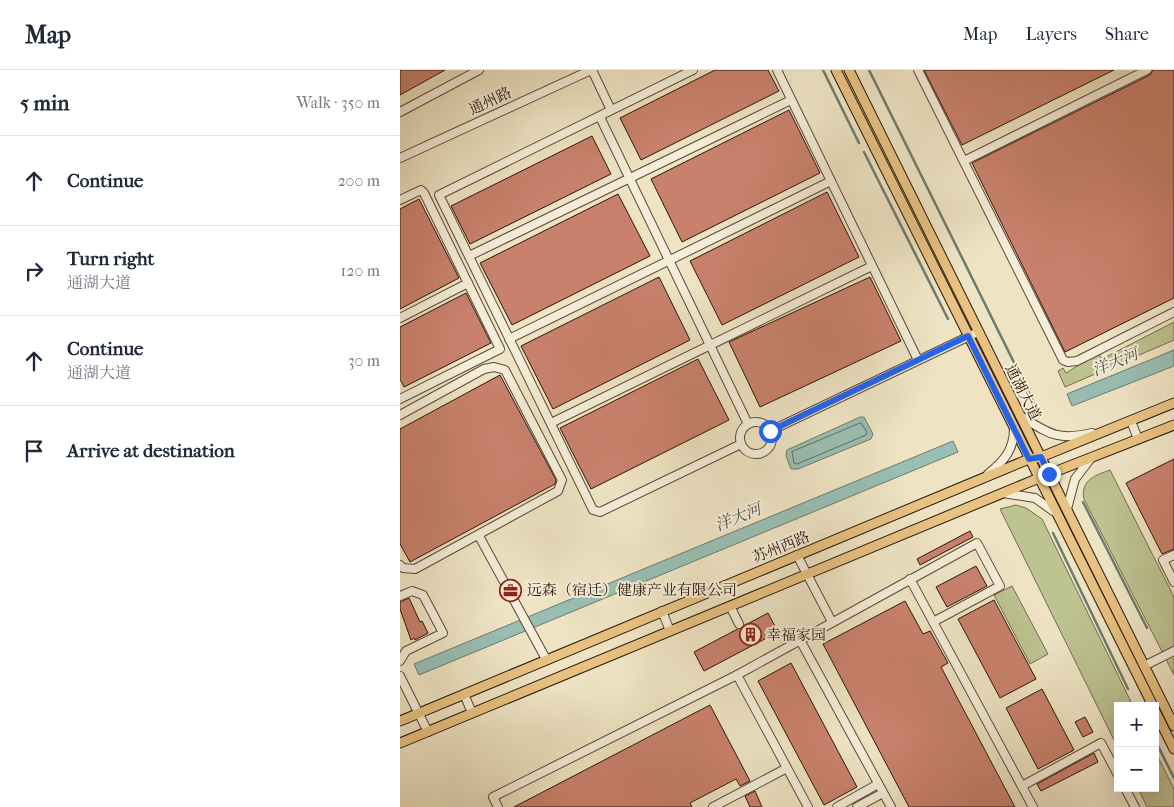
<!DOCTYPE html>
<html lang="en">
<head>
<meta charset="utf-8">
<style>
  :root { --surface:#fff; --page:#f6f6f7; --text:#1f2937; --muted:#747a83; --line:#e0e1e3 }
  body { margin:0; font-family:"IM FELL French Canon","Noto Serif SC",serif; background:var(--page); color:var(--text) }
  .controls { position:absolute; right:15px; bottom:15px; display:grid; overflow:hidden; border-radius:0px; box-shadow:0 5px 20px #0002 }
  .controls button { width:45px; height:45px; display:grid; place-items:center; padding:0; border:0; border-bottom:1px solid var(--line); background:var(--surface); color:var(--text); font:25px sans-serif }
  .stop { position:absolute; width:15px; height:15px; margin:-11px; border:4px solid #2563eb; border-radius:50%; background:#fff }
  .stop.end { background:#2563eb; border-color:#fff; box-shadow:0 1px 5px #0008 }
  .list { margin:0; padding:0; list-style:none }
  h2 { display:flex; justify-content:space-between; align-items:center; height:65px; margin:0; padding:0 20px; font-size:21px }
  h2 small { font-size:16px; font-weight:400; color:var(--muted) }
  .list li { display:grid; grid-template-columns:32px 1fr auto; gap:15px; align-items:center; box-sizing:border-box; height:90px; padding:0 20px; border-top:1px solid var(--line) }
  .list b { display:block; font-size:19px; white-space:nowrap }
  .list p { margin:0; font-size:16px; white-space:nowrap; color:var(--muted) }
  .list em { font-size:16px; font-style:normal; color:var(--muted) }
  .icon { flex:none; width:28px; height:28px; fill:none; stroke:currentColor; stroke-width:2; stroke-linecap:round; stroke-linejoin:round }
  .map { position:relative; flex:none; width:774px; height:737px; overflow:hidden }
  header { display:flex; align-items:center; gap:30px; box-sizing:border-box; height:70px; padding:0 25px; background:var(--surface); border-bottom:1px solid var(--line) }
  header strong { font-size:24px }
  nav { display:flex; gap:28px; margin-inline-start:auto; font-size:18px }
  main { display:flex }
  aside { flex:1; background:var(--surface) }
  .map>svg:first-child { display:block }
</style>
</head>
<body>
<header>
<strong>Map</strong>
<nav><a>Map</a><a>Layers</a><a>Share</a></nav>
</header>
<main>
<aside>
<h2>5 min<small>Walk · 350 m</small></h2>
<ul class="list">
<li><svg class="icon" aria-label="ahead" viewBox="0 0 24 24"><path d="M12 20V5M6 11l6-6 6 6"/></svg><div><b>Continue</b></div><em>200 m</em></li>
<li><svg class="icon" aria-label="right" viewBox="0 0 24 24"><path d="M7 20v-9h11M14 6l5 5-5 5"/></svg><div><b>Turn right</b><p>通湖大道</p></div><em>120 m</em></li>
<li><svg class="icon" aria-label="ahead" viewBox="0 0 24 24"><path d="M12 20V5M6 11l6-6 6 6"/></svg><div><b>Continue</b><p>通湖大道</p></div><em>30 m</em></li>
<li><svg class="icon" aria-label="arrive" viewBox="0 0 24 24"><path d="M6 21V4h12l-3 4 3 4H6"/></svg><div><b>Arrive at destination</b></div></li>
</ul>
</aside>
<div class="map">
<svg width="774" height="737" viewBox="0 0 774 737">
  <rect width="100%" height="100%" fill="#eee4c4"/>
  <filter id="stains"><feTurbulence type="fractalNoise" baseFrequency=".004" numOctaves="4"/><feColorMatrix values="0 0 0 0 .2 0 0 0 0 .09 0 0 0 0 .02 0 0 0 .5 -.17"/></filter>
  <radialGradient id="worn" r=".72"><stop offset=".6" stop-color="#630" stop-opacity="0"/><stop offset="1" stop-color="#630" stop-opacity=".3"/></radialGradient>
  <g fill="#bdc391" stroke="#746d4c">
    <polygon points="774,252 774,270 665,317 658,301 663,298 666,303 698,283 702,289"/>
    <path d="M 710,400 L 774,527 L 774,605 L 684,429 C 680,410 696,405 710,400 Z"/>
    <polygon points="616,435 626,438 642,449 733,636 718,636 718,678 600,439"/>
    <polygon points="612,516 648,584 630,594 594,525"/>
    <polygon points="755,681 774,719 774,737 747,737 738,718 755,718"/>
  </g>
  <g fill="#99bfb4" stroke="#6d7c6e">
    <polygon points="774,280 774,296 672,336 667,324"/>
    <polygon points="460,347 464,347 473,364 471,369 398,399 391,399 386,386 387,380"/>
    <polygon points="553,371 558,382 19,605 14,594"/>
  </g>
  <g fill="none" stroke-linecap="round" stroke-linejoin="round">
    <polygon stroke="#626b5d" stroke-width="1" points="461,353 467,362 466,365 397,394 394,393 392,382"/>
    <g stroke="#6d7c6e" stroke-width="2.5">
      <polyline points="423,0 459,73"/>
      <polyline points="469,0 639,343"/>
      <polyline points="464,82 548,249"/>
      <polyline points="683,432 747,558"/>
      <polyline points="653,463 728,619"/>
      <polyline points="755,670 774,708"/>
    </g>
  </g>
  <g fill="#c9816d" stroke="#2a1706">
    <polygon points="0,0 45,0 0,25"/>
    <polygon points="315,0 368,0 379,21 241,90 220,48"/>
    <polygon points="524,0 714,0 562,75"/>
    <polygon points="753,0 774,0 774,228 665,282 572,93 750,5"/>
    <polygon points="389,40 420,103 282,172 251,109"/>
    <polygon points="192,66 211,104 70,174 51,136"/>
    <polygon points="427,122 459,187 322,255 290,191"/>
    <polygon points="218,124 250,186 112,255 80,193"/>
    <polygon points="19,129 59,208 0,239 0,139"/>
    <polygon points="259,207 290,270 153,339 121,276"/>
    <polygon points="470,207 501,271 360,337 329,272"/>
    <polygon points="66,223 91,273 4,317 0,309 0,257"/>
    <polygon points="298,289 329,350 191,419 160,358"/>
    <polygon points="100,305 156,410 155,414 10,492 0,474 0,359"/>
    <polygon points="774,389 774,479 762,484 726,413"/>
    <polygon points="570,461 573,467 520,495 517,489"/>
    <polygon points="576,496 587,516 547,537 536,517"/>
    <polygon points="9,528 20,552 22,551 28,563 15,570 14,568 11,570 0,539 0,532"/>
    <polygon points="594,530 636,609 600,628 558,549"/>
    <polygon points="505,531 523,564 530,561 548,593 541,597 615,737 509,737 423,574"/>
    <polygon points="368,543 378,562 304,601 294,582"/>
    <polygon points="391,593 457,717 424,735 358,611"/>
    <polygon points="642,619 674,680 638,699 606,638"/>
    <polygon points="310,635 350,711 340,716 336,709 290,733 292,737 114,737"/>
    <polygon points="685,647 693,662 683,667 675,652"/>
    <polygon points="694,683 698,692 641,721 637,714"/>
    <polygon points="355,721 362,737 350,737 345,726"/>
  </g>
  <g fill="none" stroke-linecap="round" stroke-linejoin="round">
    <defs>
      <g id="minor">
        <polyline points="192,0 211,40"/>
        <polyline points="293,0 39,125 193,440 200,442 341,374"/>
        <polyline points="377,0 518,290"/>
        <polyline points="518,0 663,290 668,292 677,291 774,242"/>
        <polyline points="0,42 79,0"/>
        <polyline points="200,47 348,354"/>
        <polyline points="0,88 191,0"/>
        <polyline points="564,91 747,0"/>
        <polyline points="0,130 21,120 24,123 100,279 0,329"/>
        <polyline points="69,186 391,30"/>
        <polyline points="0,248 68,213"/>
        <polyline points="109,269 431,111"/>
        <polyline points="0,345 84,299 94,297 105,300 162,410 158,421 15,499 3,498 0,495"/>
        <path d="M 620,346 C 650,364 657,371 692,363"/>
        <polyline points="731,351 738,369"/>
        <circle cx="356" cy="368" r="16"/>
        <polyline points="151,353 472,196"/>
        <polyline points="370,361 578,262"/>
        <path d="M 588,404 C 604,391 614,380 614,358"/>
        <polyline points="603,423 635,428 656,443"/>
        <polyline points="667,439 675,409 691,388"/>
        <polyline points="79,466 146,589"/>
        <polyline points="397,485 432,552"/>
        <polyline points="774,485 763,490 774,512"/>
        <polyline points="510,509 633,737"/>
        <polyline points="0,526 12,521 23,525 43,563 6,581 0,591"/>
        <polyline points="330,536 339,554"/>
        <polyline points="262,541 270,561"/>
        <polyline points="400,570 491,737"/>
        <polyline points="744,596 774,581"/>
        <polyline points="0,606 28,662"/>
        <polyline points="64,624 72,643"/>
        <polyline points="622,716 701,673 718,705"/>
        <polyline points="725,718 735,737"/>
        <polyline points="98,737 93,727 337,605"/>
        <polyline points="313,737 387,698"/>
        <polyline points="408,737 337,605 577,473 600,516 533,552"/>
        <polyline points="437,737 478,714"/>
        <polyline points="457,737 483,723"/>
      </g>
      <g id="major">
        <polyline points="436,0 753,636"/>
        <polyline points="449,0 774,656"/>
        <polyline points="755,641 774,679"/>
        <polyline points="0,651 629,389 641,387 774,333"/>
        <polyline points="0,673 639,408 774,355"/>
      </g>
    </defs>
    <use href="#minor" stroke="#5b4a36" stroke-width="10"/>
    <use href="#major" stroke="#2a1706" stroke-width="11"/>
    <use href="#minor" stroke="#f4edd9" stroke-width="8"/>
    <use href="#major" stroke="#e7c282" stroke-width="9"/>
  </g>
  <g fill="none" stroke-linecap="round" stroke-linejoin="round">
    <polyline stroke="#2563eb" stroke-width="6" points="370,361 568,266 629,389 641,387 649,404"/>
  </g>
  <defs>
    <symbol id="office-ring" viewBox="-11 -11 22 22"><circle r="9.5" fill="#f4edd9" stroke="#8f2418" stroke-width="1.5"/><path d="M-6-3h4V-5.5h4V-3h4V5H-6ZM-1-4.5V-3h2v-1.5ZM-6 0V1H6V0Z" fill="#8f2418"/></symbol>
    <symbol id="building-ring" viewBox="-11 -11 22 22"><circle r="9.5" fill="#f4edd9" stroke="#8f2418" stroke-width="1.5"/><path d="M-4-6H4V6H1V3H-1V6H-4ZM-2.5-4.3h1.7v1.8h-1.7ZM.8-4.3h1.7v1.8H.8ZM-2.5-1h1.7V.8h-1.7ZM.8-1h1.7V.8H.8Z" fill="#8f2418"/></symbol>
  </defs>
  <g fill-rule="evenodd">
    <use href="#office-ring" x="98" y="508" width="25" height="25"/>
    <use href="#building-ring" x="338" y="552" width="25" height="25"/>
  </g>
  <g text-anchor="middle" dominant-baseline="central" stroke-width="4" stroke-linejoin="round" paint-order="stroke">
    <g font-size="15" fill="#2a1706" stroke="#f4edd9">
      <text transform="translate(90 31) rotate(-25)">通州路</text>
      <text transform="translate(623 322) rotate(63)">通湖大道</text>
      <text transform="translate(381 477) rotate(-22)">苏州西路</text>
    </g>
    <g font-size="15" fill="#2a1706" stroke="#f4edd9" text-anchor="start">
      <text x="127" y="520">远森（宿迁）健康产业有限公司</text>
      <text x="366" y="565">幸福家园</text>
    </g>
    <g font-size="16" font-style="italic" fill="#515243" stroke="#f4edd9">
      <text transform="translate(715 292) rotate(-22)">洋大河</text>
      <text transform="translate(338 447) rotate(-22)">洋大河</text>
    </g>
  </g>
  <rect width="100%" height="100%" filter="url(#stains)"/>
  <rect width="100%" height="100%" fill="url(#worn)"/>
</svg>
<div class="controls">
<button>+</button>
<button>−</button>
</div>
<div class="stop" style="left:370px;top:361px"></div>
<div class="stop end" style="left:649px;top:404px"></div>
</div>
</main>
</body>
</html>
